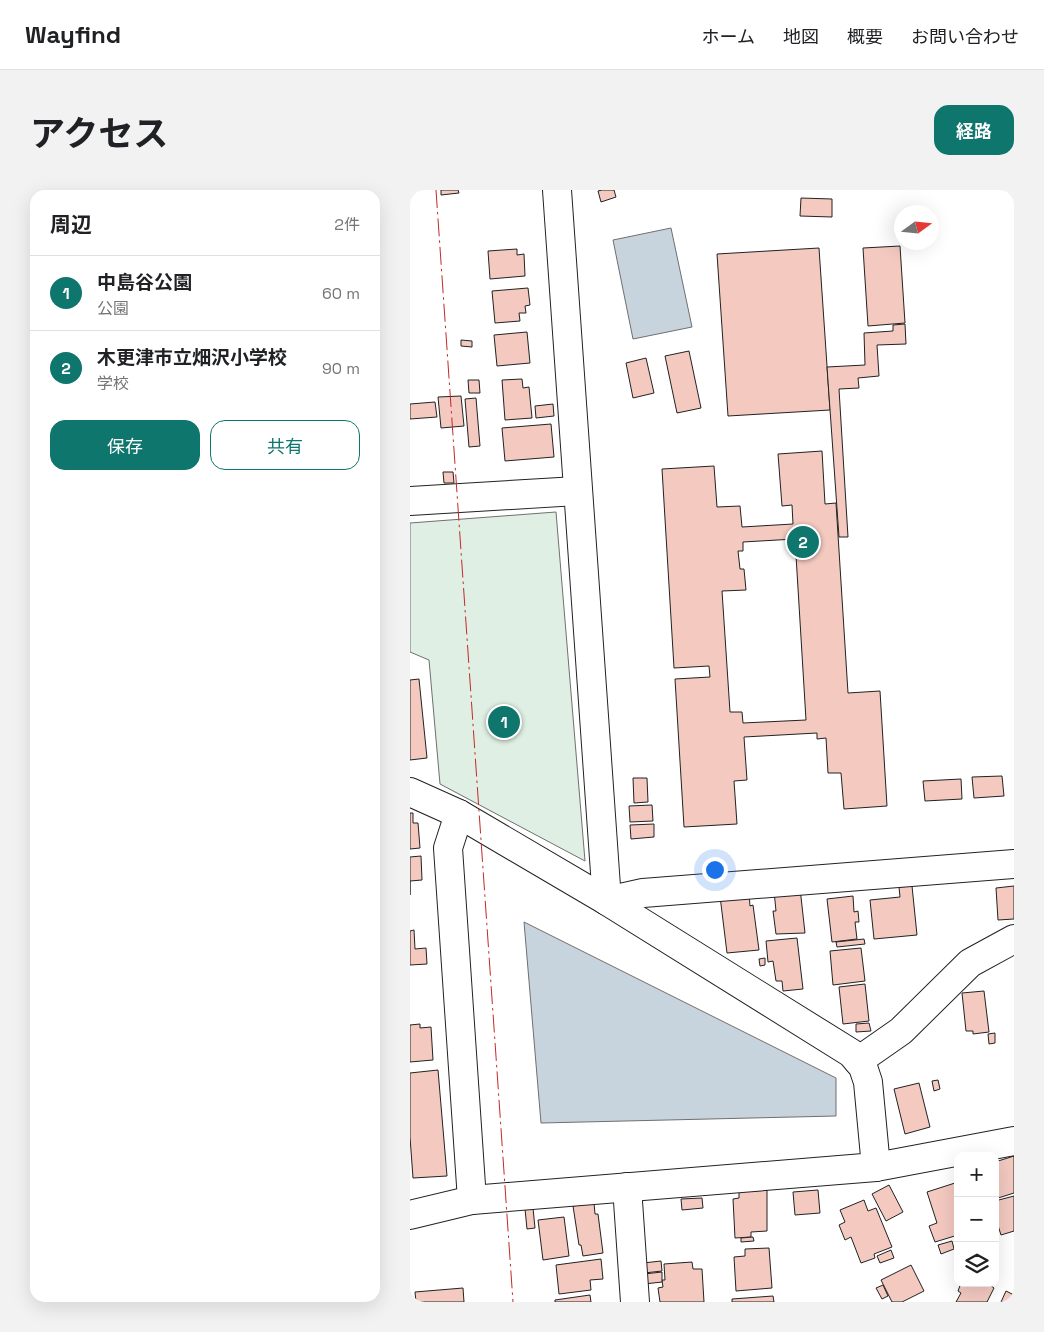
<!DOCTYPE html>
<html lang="ja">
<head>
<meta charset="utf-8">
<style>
  :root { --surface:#fff; --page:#f2f2f2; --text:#202124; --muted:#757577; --line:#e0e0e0; --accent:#0f766e }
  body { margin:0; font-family:"Space Grotesk","Noto Sans JP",sans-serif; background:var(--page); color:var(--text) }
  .controls { position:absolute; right:15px; bottom:15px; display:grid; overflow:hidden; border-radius:10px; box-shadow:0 5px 20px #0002 }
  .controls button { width:45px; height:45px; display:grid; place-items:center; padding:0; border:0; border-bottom:1px solid var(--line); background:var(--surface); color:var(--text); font:25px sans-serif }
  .compass { position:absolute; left:484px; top:15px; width:45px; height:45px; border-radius:50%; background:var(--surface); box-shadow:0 5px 20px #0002; rotate:75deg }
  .you { position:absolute; left:304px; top:679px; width:18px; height:18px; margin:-12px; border:4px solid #fff; border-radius:50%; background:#1a73e8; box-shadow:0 0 0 8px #1a73e833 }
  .badge { display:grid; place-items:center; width:32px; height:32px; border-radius:50%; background:var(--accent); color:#fff; font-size:16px; font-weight:700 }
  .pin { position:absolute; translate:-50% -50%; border:2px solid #fff; box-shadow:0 1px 5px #0006 }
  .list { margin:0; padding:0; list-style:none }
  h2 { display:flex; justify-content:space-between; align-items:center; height:65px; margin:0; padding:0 20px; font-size:21px }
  h2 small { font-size:16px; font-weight:400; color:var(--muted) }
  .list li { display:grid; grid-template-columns:32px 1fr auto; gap:15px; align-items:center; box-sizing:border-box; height:75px; padding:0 20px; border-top:1px solid var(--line) }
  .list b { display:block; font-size:19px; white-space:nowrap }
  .list p { margin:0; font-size:16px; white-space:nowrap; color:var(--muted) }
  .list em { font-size:16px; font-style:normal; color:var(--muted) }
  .actions { display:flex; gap:10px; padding:15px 20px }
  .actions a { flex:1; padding:11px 0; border:1px solid var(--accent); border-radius:15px; text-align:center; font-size:18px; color:var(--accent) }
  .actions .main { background:var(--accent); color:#fff }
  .icon { flex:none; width:28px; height:28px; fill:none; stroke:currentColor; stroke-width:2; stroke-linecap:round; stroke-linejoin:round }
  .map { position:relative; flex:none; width:604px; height:1112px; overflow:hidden; border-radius:15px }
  header { display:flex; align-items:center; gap:30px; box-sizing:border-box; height:70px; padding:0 25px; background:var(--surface); border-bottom:1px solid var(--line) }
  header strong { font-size:24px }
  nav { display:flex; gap:28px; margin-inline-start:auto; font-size:18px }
  .intro { display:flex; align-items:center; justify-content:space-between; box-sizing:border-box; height:120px; padding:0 30px }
  h1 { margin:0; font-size:35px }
  .button { padding:12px 22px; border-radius:15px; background:var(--accent); color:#fff; font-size:18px; font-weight:700 }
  main { display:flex; gap:30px; padding:0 30px }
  aside { flex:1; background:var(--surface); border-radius:15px; box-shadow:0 5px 20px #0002 }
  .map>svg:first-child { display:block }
</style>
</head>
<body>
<header>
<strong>Wayfind</strong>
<nav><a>ホーム</a><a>地図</a><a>概要</a><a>お問い合わせ</a></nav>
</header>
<div class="intro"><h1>アクセス</h1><a class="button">経路</a></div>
<main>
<aside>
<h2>周辺<small>2件</small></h2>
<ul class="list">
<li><span class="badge">1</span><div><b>中島谷公園</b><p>公園</p></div><em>60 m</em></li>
<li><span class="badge">2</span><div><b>木更津市立畑沢小学校</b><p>学校</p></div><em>90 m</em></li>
</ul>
<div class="actions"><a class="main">保存</a><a>共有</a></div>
</aside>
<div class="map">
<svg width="604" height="1112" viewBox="0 0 604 1112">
  <rect width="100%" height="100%" fill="#fff"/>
  <polygon fill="#e0efe3" stroke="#6f6f6f" points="146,322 175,671 30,594 19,470 0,462 0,333"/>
  <g fill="#c7d3dd" stroke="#6f6f6f">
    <polygon points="261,38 282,137 223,149 203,50"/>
    <polygon points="114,732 426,888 426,926 131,933"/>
  </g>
  <g fill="#f3c9c0" stroke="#222" fill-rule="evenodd">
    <polygon points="31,0 48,0 49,3 31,5"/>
    <polygon points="192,0 204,0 206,7 191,12 188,1"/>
    <polygon points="391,8 422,9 422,27 390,26"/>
    <polygon points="490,56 495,133 458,136 453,58"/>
    <polygon points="409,58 420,220 318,226 307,64"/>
    <polygon points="107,59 107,65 114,64 115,86 80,89 78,61"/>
    <polygon points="118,98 120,115 115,116 116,123 109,123 110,131 85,133 82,101"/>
    <polygon points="495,134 496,154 467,155 469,186 448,188 449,198 429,199 438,347 429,347 417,177 455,175 454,143 483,141 483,135"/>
    <polygon points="117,142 120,173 87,176 84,145"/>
    <polygon points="51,150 62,151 62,157 51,156"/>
    <polygon points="279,161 291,218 267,223 255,166"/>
    <polygon points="236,168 244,203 223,208 216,173"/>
    <polygon points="112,189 113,198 119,197 122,228 95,230 92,190"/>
    <polygon points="58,190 69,190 70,203 59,203"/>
    <polygon points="51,206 54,236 31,238 28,207"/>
    <polygon points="66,208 70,256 59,257 55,209"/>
    <polygon points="25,212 27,227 0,229 0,214"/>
    <polygon points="143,214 144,226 126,228 125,216"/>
    <polygon points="141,234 144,267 95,271 92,238"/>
    <path d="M 412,261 L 415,314 L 426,313 L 438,503 L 470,501 L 477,616 L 434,619 L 431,583 L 418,583 L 416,548 L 407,549 L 407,543 L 334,547 L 337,590 L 324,591 L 327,634 L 274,637 L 265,489 L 300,487 L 299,476 L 264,478 L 252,279 L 304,276 L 307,317 L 330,316 L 332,337 L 383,334 L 382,315 L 372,316 L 368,264 ZM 385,349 L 396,530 L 333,533 L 332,522 L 320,522 L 312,401 L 336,400 L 334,379 L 330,379 L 328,361 L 333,361 L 333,352 Z"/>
    <polygon points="33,282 43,282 44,293 34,293"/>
    <polygon points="9,489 17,568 0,570 0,490"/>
    <polygon points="592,586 594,606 564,608 562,587"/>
    <polygon points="223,588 237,588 238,612 224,613"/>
    <polygon points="551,589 552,609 515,611 513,591"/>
    <polygon points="242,615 243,631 220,632 219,616"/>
    <polygon points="0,623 3,623 3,633 8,633 10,658 0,659"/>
    <polygon points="244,634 244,647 221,649 220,635"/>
    <polygon points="11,666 12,690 0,691 0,705 0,667"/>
    <polygon points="502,696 507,745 464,749 460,710 490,707 489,697"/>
    <polygon points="604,696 604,729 588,730 586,698"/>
    <polygon points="390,698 395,743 366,744 363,721 366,721 364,701"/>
    <polygon points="339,703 340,716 343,715 349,760 317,763 310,706"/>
    <polygon points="443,706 444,722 448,721 449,732 445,732 447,749 422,752 417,709"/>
    <polygon points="4,740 5,759 16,758 17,774 0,775 0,741"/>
    <polygon points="387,748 393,799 373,801 372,791 366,791 363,771 358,772 356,751"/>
    <polygon points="454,749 455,754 427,757 426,752"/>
    <polygon points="451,758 455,791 423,795 420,761"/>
    <polygon points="355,768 355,775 350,776 349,769"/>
    <polygon points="455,794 459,831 433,834 429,797"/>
    <polygon points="574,801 579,842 563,844 563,841 556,841 552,803"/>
    <polygon points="459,833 461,841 446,842 446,834"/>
    <polygon points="10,834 10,838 21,837 23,870 0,872 0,835"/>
    <polygon points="585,843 585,853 579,854 578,844"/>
    <polygon points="28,880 37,986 3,988 0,947 0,883"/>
    <polygon points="528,890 530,899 524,901 522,891"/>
    <polygon points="509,893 520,937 495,944 484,899"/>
    <polygon points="604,966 604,1003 585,1009 585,972"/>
    <polygon points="545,993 548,1002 548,1045 525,1052 519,1036 527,1033 517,1002"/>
    <polygon points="479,995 493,1022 476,1031 462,1004"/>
    <polygon points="357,1000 357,1041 341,1042 341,1047 325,1048 323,1009 329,1008 329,1002"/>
    <polygon points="408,1000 410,1023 385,1025 383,1002"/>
    <polygon points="604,1006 604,1041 591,1045 585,1026 585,1011"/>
    <polygon points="292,1008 293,1018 272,1020 271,1009"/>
    <polygon points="454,1010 458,1021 466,1018 482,1057 464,1064 465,1068 451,1073 441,1047 435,1050 429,1035 435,1032 430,1020"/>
    <polygon points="184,1013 185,1024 188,1024 193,1063 173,1066 171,1055 169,1055 163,1016"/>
    <polygon points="123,1018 125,1038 117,1039 115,1019"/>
    <polygon points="154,1027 159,1066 133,1070 128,1030"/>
    <polygon points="343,1047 344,1051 331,1052 331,1048"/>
    <polygon points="542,1051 544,1059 531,1064 528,1055"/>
    <polygon points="359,1058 362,1098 326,1101 324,1067 335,1066 335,1059"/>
    <polygon points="481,1060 484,1068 470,1073 467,1066"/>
    <polygon points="191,1069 193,1089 180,1090 181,1100 149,1104 146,1075"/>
    <polygon points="251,1071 252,1081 234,1083 233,1073"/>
    <polygon points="282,1072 283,1079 292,1079 294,1112 250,1112 248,1098 253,1097 252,1090 255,1090 254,1074"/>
    <polygon points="501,1075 514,1101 492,1112 482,1112 471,1090"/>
    <polygon points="252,1082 252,1092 234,1094 234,1084"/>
    <polygon points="551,1093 577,1093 584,1098 577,1112 546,1112 551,1103 548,1101"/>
    <polygon points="473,1095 478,1106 472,1109 466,1098"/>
    <polygon points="53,1098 54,1112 6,1112 5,1102"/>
    <polygon points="596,1101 604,1105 604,1112 591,1112"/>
    <polygon points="180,1105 181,1112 145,1112 145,1110"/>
    <polygon points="363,1106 364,1112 322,1112 322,1109"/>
  </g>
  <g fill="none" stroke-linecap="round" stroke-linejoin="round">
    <defs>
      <g id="minor">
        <polyline points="147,0 197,711"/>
        <polyline points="0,311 167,301"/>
        <polyline points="0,602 49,624 197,711 441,863 453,877 458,892 466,977"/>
        <polyline points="49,624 38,658 62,1010"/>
        <polyline points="197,711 233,703 604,674"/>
        <polyline points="448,871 491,841 560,773 604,749"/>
        <polyline points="217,997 225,1112"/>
        <polyline points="0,1025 62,1010 466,977 604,951"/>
      </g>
    </defs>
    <use href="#minor" stroke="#222" stroke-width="30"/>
    <use href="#minor" stroke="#fff" stroke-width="28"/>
    <polyline stroke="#c62828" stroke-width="1" stroke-dasharray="18 4 2.5 4" stroke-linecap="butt" points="26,0 103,1112"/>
  </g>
</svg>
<div class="controls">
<button>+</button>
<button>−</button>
<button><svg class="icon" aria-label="layers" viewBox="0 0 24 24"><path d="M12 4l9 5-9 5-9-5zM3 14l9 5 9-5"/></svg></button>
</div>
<svg class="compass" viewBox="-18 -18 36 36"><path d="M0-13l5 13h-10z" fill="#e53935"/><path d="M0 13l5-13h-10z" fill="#757577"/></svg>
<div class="you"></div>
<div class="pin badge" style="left:94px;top:532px">1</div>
<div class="pin badge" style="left:393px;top:352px">2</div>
</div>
</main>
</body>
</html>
